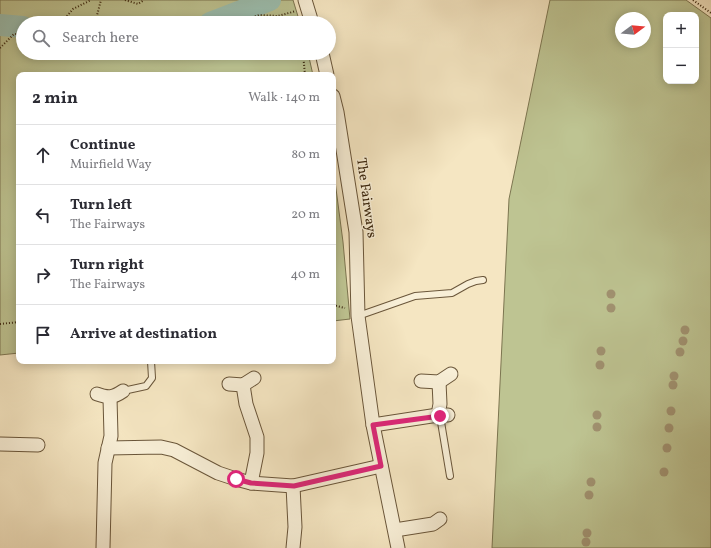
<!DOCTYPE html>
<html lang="en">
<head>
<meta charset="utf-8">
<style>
  :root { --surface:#fff; --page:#f2f2f3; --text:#2b2b33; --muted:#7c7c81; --line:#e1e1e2 }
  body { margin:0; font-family:Vollkorn,serif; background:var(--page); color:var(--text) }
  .controls { position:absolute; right:12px; top:12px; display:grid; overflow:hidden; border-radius:8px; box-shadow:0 2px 10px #0003 }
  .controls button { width:36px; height:36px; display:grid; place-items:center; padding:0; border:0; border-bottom:1px solid var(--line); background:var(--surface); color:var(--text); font:20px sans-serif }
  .compass { position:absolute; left:615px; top:12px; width:36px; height:36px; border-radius:50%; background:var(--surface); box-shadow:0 2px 10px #0003; rotate:74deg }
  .stop { position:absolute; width:12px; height:12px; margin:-9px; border:3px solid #db2777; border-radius:50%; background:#fff }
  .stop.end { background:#db2777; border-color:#fff; box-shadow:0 1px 4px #0008 }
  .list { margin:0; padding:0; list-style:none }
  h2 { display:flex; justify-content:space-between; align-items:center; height:52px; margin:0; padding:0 16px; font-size:17px }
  h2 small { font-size:13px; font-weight:400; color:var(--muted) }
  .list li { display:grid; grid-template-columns:26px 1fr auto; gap:12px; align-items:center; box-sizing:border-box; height:60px; padding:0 16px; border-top:1px solid var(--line) }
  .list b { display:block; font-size:15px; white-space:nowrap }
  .list p { margin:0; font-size:13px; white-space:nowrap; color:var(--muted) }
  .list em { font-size:13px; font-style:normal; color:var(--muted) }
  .icon { flex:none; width:22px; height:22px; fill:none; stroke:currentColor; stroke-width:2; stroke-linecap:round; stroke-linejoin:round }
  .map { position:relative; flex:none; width:711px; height:548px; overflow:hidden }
  .search { position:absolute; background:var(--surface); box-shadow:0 2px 10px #0003; left:16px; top:16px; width:320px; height:44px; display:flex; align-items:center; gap:10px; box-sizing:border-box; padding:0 14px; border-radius:22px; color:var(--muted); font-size:15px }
  .panel { position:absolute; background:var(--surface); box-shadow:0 2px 10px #0003; left:16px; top:72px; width:320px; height:292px; border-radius:8px }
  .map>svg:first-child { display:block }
</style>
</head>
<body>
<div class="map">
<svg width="711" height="548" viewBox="0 0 711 548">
  <rect width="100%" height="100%" fill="#f5e6c2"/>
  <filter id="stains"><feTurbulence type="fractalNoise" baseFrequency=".005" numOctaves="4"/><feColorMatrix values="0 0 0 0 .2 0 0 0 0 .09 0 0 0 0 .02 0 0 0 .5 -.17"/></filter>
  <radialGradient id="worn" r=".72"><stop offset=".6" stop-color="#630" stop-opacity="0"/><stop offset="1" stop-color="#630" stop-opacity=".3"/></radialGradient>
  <g fill="#bec492" stroke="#7c7550" fill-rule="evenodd">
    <polygon points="0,0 293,0 300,23 23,23 23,53 308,53 313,75 19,75 19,353 0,355"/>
    <path d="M 550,0 L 686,0 L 711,18 L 711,548 L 492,548 L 509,199 ZM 666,15 L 696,15 L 696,81 L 666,81 ZM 621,18 L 645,18 L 645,42 L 621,42 Z"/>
    <polygon points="333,166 343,242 350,319 333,321"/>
  </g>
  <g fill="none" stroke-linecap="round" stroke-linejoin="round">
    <g stroke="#9cc0b1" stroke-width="22">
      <polyline points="210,23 270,0"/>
      <polyline points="0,25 23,27"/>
    </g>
    <defs>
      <g id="service">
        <polyline points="358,316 415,296 452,293 468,284 476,281 483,280"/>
        <polyline points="123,391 146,386 152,378 151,361"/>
        <polyline points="440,416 450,476"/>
      </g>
      <g id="minor">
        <polyline points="305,0 312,23"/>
        <polyline points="322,53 327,75"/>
        <polyline points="333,96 337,112 356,232 358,316 373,425 398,548"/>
        <polyline points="421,381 439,382 451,374"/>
        <polyline points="229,384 243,385 254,378"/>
        <polyline points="243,385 246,404 257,437 257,453 251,483"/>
        <path d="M 97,394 C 108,398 113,398 123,391"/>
        <polyline points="438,415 440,404 439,382"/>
        <polyline points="373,425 438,415 448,415"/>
        <polyline points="0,444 38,445"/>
        <polyline points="108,448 161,447 174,450 218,473 236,479 251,483 293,486 381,466"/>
        <polyline points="395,530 433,524 440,519"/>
        <polyline points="103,548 105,463 111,436 110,398"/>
        <polyline points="293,548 295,527 293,486"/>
      </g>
    </defs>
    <use href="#service" stroke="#6a563a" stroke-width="8"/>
    <use href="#minor" stroke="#6a563a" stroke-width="15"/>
    <g stroke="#3b260d" stroke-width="2" stroke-dasharray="1 2" stroke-linecap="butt">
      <polyline points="125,0 138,4 144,0"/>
      <polyline points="693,0 711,13"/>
      <polyline points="61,23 73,9 91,0"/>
      <polyline points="95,23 101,0"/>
      <polyline points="235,23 259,15 278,16 296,11"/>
      <polyline points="0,48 14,34 23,34"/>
      <polyline points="303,53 305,75"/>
      <polyline points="333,305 345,308"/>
      <polyline points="0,324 19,322"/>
    </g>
    <use href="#service" stroke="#f8efd7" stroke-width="6"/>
    <use href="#minor" stroke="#f8efd7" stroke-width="13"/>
  </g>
  <g fill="#a19271">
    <circle cx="611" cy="294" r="4.5"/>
    <circle cx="611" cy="308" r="4.5"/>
    <circle cx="685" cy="330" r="4.5"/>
    <circle cx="683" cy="341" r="4.5"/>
    <circle cx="601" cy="351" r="4.5"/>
    <circle cx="680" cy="352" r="4.5"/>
    <circle cx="600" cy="365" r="4.5"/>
    <circle cx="674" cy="376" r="4.5"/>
    <circle cx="673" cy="385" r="4.5"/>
    <circle cx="671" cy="411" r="4.5"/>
    <circle cx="597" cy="415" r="4.5"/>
    <circle cx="597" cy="427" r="4.5"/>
    <circle cx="669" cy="428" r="4.5"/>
    <circle cx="667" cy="448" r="4.5"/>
    <circle cx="664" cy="472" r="4.5"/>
    <circle cx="591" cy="482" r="4.5"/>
    <circle cx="589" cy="495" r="4.5"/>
    <circle cx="587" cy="533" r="4.5"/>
    <circle cx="586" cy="542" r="4.5"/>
  </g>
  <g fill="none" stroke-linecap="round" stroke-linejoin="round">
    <polyline stroke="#db2777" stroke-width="5" points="236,479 251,483 294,486 381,466 373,425 440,416"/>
  </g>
  <g text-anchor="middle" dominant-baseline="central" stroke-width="3" stroke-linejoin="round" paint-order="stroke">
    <g font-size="14" fill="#3b260d" stroke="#f8efd7">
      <text transform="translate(366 198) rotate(82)">The Fairways</text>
    </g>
  </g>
  <rect width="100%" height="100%" filter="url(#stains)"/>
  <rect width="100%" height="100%" fill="url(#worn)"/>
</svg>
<div class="controls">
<button>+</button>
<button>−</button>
</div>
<svg class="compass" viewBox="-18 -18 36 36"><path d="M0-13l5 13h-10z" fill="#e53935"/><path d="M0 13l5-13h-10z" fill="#7c7c81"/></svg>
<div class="stop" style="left:236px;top:479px"></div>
<div class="stop end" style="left:440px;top:416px"></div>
<div class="search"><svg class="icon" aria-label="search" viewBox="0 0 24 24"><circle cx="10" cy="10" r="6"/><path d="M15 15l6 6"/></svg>Search here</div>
<section class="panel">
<h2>2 min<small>Walk · 140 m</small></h2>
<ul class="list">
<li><svg class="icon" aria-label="ahead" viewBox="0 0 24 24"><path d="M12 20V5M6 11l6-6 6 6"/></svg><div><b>Continue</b><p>Muirfield Way</p></div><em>80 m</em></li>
<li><svg class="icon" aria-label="left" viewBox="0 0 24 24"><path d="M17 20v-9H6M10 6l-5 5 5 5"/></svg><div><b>Turn left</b><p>The Fairways</p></div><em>20 m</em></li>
<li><svg class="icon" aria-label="right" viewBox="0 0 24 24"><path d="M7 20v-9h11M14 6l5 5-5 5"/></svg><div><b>Turn right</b><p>The Fairways</p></div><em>40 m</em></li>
<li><svg class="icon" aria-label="arrive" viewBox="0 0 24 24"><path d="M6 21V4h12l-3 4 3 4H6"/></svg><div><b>Arrive at destination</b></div></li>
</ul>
</section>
</div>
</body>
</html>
